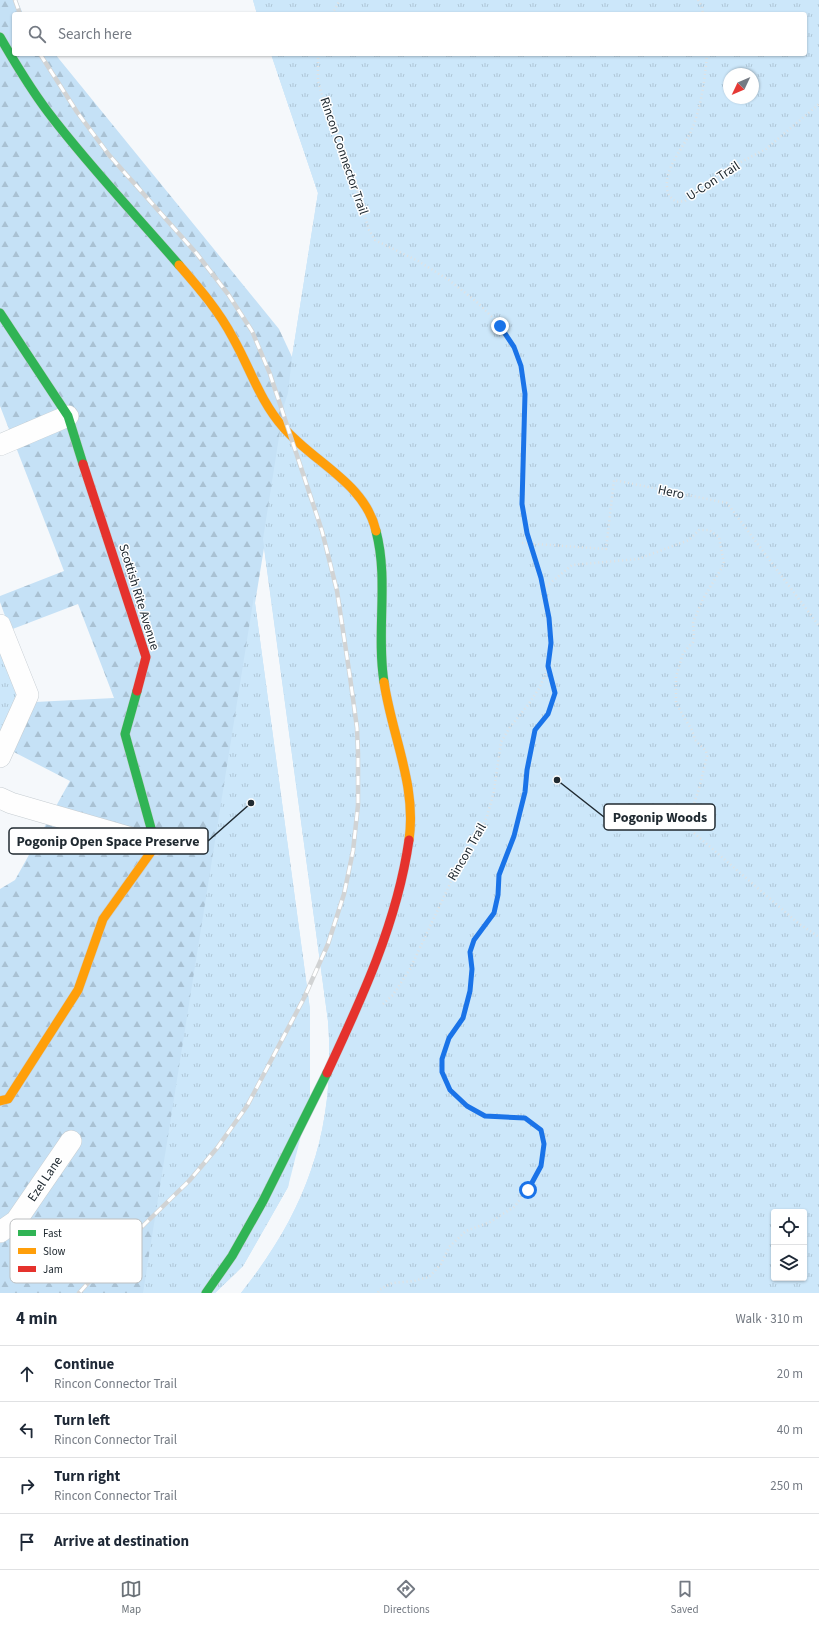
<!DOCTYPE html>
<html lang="en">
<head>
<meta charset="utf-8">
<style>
  :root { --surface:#fff; --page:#f6f6f7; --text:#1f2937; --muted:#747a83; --line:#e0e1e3; --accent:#6b7278 }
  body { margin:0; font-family:"Source Sans 3",sans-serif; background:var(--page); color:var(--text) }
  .controls { position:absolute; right:12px; bottom:12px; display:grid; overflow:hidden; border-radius:4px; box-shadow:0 1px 3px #0004 }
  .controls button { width:36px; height:36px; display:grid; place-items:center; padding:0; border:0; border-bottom:1px solid var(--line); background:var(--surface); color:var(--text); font:20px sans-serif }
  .compass { position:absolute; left:723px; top:68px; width:36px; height:36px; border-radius:50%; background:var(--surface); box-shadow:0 1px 3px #0004; rotate:226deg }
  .stop { position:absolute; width:12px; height:12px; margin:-9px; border:3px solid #1a73e8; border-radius:50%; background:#fff }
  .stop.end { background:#1a73e8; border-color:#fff; box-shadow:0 1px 4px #0008 }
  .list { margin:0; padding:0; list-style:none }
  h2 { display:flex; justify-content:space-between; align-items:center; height:52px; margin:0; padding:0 16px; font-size:17px }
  h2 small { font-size:13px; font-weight:400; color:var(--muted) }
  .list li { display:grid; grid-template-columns:26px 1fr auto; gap:12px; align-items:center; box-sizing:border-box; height:56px; padding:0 16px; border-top:1px solid var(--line) }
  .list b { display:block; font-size:15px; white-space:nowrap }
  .list p { margin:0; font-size:13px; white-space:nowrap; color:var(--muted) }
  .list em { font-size:13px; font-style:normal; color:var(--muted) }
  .icon { flex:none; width:22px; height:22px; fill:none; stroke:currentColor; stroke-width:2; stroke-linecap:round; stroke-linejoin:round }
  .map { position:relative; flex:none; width:819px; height:1293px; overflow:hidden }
  .search { position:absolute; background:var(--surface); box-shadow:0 1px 3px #0004; left:12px; right:12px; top:12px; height:44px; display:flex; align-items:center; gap:10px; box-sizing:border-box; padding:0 14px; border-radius:4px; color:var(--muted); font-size:15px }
  .sheet { height:276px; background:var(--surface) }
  nav { display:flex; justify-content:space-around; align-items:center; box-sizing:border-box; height:56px; border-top:1px solid var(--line); background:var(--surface); font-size:11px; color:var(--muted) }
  nav a { display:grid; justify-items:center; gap:2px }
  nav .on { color:var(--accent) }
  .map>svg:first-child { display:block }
</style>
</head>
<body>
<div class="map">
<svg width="819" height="1293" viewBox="0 0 819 1293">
  <defs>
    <pattern id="forest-firs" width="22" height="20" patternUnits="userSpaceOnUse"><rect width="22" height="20" fill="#c5e1f6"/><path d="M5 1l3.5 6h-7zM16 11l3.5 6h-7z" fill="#a9c1d3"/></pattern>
    <pattern id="park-tufts" width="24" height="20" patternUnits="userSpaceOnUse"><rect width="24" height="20" fill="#cce7fa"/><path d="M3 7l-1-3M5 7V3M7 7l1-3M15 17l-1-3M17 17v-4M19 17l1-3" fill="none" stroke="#afc6d7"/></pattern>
  </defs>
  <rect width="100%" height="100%" fill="#f5f8fb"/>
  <path fill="url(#forest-firs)" fill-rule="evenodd" d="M 0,0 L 17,0 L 23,14 L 14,14 L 14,54 L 55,54 L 279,329 L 292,357 L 318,193 L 271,54 L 805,54 L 805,14 L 257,14 L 253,0 L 819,0 L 819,1293 L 241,1293 C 308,1209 336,1128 328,1021 L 264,548 L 255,603 L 310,1010 L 288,1187 L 243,1266 L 215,1293 L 0,1293 L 0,889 L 15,880 L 70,781 L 10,750 L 35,702 L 114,698 L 78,604 L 10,630 L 0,602 L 0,596 L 64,571 L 0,406 ZM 729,74 L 753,74 L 753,98 L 729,98 ZM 774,1212 L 804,1212 L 804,1278 L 774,1278 Z"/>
  <g fill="url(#park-tufts)" fill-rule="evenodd">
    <path d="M 253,0 L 819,0 L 819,1293 L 241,1293 C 308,1209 336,1128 328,1021 L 263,539 L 284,405 L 288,393 L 292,357 L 318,193 L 271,54 L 805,54 L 805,14 L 257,14 ZM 729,74 L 753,74 L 753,98 L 729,98 ZM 774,1212 L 804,1212 L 804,1278 L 774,1278 Z"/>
    <polygon points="254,596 310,1009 310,1100 288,1187 243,1266 215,1293 143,1293"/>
    <polygon points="0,630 23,696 0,739"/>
  </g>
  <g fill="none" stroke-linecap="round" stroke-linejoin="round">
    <defs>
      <g id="street">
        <polyline points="0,445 68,416"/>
        <polyline points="0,625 28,695 0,757"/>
        <polyline points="0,798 11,803 156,845"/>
        <polyline points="0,1232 16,1221 71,1141"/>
      </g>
      <g id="fast">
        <path d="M 0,37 C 15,63 30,88 48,112 C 88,165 135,214 179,265"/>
        <polyline points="0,313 68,416 83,464"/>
        <path d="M 376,531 C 389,580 376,632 384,682"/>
        <polyline points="137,691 125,734 154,839"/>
        <polyline points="206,1293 232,1256 263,1201 327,1073"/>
      </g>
      <g id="slow">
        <path d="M 179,265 C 199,288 219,311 233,338 C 250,368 260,401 283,427 C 314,463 365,483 376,531"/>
        <path d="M 384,682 C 392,736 417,786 409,840"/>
        <polyline points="0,1101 8,1099 78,990 103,919 156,845 154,839"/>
      </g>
      <g id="jam">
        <polyline points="83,464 146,657 137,691"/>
        <path d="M 327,1073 C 362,998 397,923 409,840"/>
      </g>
    </defs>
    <use href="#street" stroke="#c6cdd2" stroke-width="22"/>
    <use href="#fast" stroke="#c6cdd2" stroke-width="10"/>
    <use href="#slow" stroke="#c6cdd2" stroke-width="10"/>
    <use href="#jam" stroke="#c6cdd2" stroke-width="10"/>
    <g stroke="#e1e2e2" stroke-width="2.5" stroke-dasharray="1 3" stroke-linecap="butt">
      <polyline points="698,0 702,7 703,14"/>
      <polyline points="332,14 340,0"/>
      <polyline points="318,54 318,81 325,105 351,170 369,230 375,240 418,261 449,280 478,303 500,325 514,347 521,366 525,394 522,504 527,533 541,578 549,618 551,643 548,666 555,693 548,714 535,730 527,770 525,792 513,836 499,875 498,895 494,913 474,940 470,952 472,969 470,991 463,1018 449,1039 442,1059 442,1072 450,1090 467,1106 485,1116 525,1118 541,1130 544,1144 541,1166 528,1190 514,1207 490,1222 466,1231 449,1247 441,1264 429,1277 414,1281 392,1283 379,1290 378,1293"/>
      <path d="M 707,54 C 705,78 702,101 694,124 C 687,145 665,164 667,188 C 667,195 672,199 677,202 L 685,201 L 737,164 L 766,149 L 819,104"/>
      <polyline points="522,543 606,549 614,480 727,503 819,626"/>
      <polyline points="543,589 572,565 638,559 689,540 699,530 709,530 719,537 724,564 703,599 697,613 693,623 694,636 693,642 683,653 676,677 676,702 682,714 692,730 695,740 706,751 707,756 699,789 692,810 691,823 694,833 798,923 819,937"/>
      <polyline points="383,1004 393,995 410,969 456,871 476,839 487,817 494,791 501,742 510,727 528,705 540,687 548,667"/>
    </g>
    <use href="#street" stroke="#fefefe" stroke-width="21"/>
    <use href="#fast" stroke="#30b455" stroke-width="9"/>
    <use href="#slow" stroke="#ff9f0a" stroke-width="9"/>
    <use href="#jam" stroke="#e5322d" stroke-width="9"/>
    <defs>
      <g id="rail">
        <polyline points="15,0 20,14"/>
        <polyline points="40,54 77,112 109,155 197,254 228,294 252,331 270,374 322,531 337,591 350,677 357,728 358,754 358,805 353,851 344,894 328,944 304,998 247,1106 217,1148 189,1181 114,1254 79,1293"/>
      </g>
    </defs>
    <use href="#rail" stroke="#d1d3d4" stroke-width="4.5"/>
    <use href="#rail" stroke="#fff" stroke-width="3" stroke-dasharray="9" stroke-linecap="butt"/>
  </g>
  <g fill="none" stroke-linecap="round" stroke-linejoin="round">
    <polyline stroke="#1a73e8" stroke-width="5" points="500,326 514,347 521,366 525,394 522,504 527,533 541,578 549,618 551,643 548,666 555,693 548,714 535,730 527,770 525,792 514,836 499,875 498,895 494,913 474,940 470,952 472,969 470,991 463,1018 449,1038 442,1059 442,1072 450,1090 467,1106 485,1116 525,1118 541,1130 544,1144 541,1166 528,1190"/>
  </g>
  <g text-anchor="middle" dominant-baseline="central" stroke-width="3" stroke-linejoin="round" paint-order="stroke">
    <g font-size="13" fill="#202a31" stroke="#fff">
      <text transform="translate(344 156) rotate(71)">Rincon Connector Trail</text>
      <text transform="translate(713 181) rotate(-33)">U-Con Trail</text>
      <text transform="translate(671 492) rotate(12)">Hero</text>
      <text transform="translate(139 597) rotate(73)">Scottish Rite Avenue</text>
      <text transform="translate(467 852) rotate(-60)">Rincon Trail</text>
      <text transform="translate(45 1179) rotate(-56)">Ezel Lane</text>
    </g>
  </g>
  <rect x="10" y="1219" width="132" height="64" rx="6" fill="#fff" stroke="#bcbfc1" stroke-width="1"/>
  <rect x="18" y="1230" width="18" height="6" fill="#30b455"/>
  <rect x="18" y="1248" width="18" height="6" fill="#ff9f0a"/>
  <rect x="18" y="1266" width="18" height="6" fill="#e5322d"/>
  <g font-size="11" fill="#202a31">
    <text x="43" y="1237">Fast</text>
    <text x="43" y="1255">Slow</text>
    <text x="43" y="1273">Jam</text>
  </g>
  <path fill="none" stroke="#202a31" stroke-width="1.5" d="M557 780L604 817M251 803L208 841"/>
  <g fill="#202a31" stroke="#fff" stroke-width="1.5">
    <circle cx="557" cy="780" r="4"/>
    <circle cx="251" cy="803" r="4"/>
  </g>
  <g fill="#fff" stroke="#202a31" stroke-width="1.5">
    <rect x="604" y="804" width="111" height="26" rx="4"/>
    <rect x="9" y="828" width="199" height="26" rx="4"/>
  </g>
  <g font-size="14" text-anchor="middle" font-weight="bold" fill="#202a31">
    <text x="660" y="822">Pogonip Woods</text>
    <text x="108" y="846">Pogonip Open Space Preserve</text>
  </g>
</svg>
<div class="controls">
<button><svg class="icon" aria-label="locate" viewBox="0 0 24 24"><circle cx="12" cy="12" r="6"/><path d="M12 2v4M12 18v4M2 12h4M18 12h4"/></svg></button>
<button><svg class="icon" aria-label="layers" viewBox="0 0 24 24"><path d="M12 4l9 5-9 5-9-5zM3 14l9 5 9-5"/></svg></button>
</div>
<svg class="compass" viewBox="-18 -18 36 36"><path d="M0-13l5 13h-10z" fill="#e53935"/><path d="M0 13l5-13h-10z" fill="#747a83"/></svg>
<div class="stop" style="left:528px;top:1190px"></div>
<div class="stop end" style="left:500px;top:326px"></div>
<div class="search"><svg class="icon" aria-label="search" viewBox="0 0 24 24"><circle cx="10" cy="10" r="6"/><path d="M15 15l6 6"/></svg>Search here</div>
</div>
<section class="sheet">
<h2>4 min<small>Walk · 310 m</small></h2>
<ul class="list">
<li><svg class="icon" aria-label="ahead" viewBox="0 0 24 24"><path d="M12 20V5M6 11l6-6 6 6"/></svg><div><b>Continue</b><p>Rincon Connector Trail</p></div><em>20 m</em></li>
<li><svg class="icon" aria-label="left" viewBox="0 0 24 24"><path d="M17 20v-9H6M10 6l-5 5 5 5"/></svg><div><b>Turn left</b><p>Rincon Connector Trail</p></div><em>40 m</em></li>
<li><svg class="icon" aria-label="right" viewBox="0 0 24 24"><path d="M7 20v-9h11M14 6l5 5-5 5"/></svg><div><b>Turn right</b><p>Rincon Connector Trail</p></div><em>250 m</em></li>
<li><svg class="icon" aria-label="arrive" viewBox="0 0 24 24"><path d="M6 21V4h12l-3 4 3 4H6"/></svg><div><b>Arrive at destination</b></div></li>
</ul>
</section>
<nav>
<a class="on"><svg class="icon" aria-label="map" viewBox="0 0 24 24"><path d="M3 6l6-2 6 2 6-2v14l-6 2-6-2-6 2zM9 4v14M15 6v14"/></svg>Map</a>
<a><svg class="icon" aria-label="directions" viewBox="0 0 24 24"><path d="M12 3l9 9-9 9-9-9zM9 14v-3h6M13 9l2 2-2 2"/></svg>Directions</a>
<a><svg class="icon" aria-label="saved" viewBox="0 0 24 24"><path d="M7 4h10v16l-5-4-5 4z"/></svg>Saved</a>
</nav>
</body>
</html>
